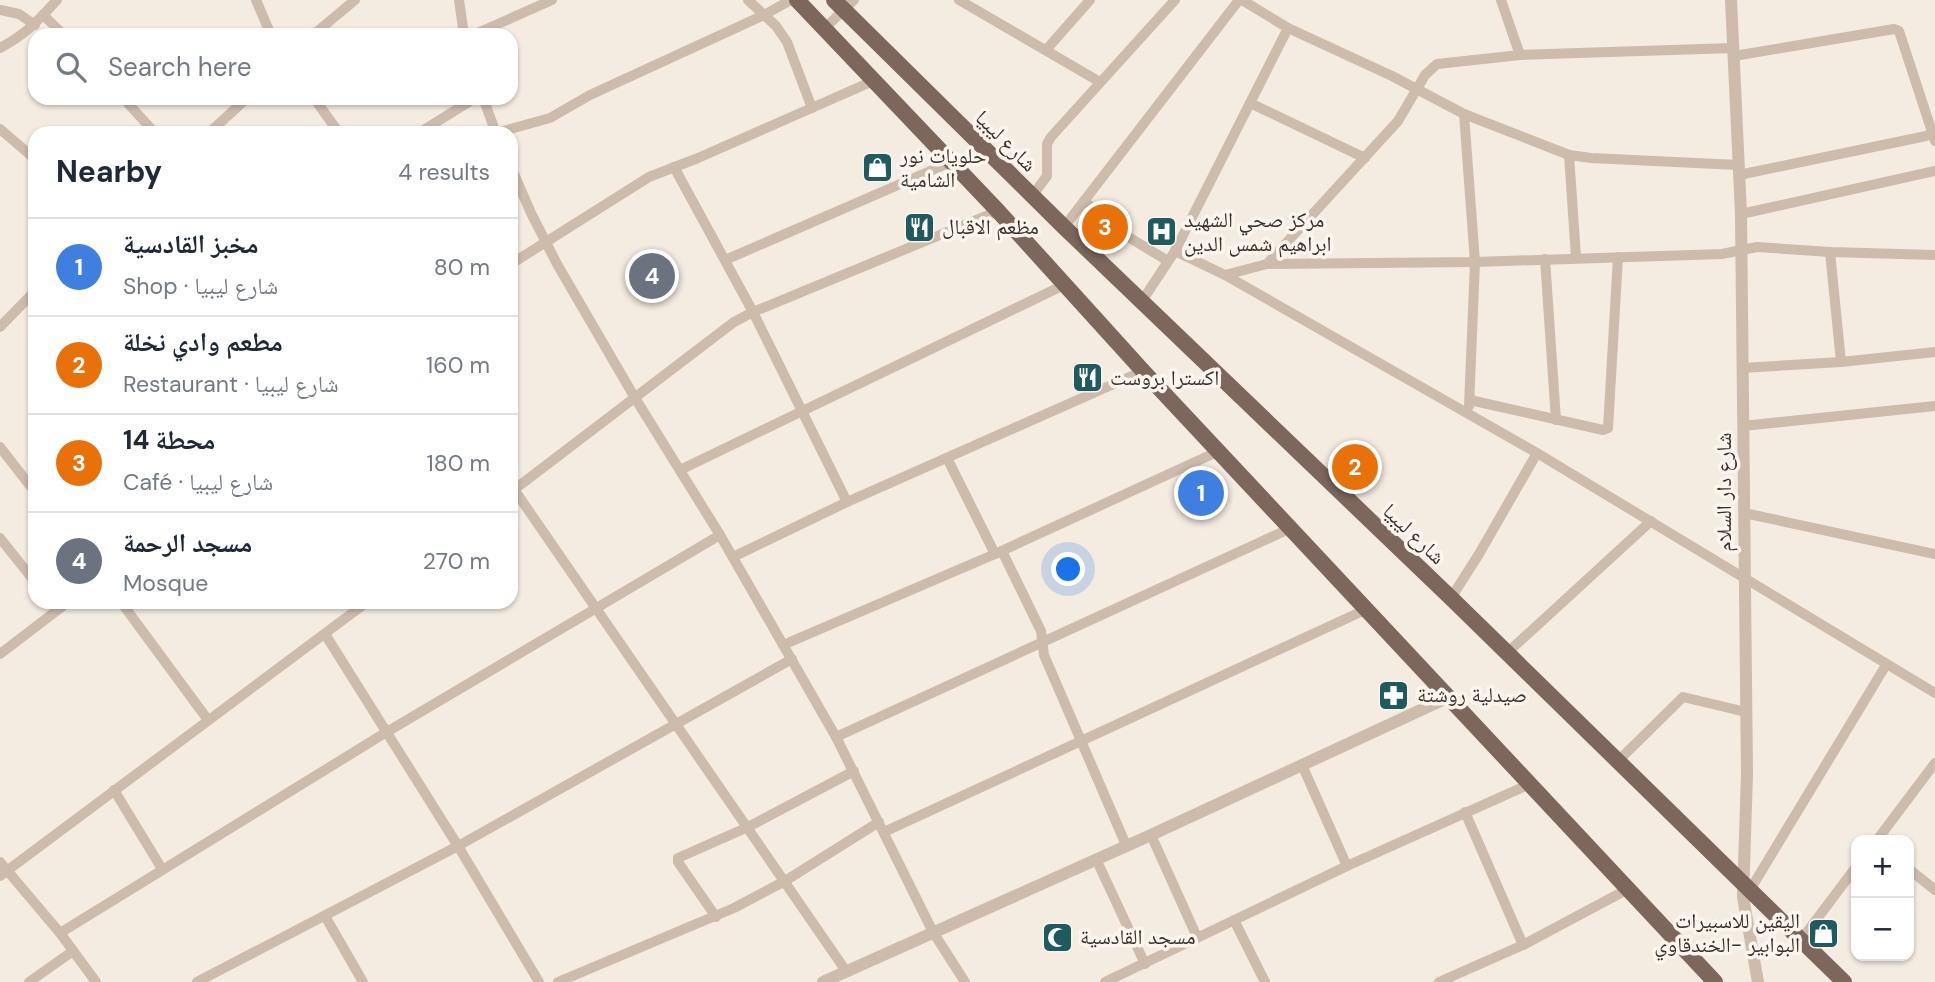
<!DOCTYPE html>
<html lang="en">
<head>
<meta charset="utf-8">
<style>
  :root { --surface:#fff; --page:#f2f2f3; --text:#1f2937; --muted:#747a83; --line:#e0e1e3; --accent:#db2777 }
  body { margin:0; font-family:"DM Sans","Noto Naskh Arabic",sans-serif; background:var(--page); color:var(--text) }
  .controls { position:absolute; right:21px; bottom:21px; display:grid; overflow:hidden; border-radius:14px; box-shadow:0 2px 5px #0004 }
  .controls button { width:63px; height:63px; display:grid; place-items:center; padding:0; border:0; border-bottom:2px solid var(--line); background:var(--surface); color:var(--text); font:35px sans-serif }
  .you { position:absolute; left:1069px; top:570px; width:24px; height:24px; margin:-18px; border:5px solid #fff; border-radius:50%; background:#1a73e8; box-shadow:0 0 0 10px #1a73e833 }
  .badge { display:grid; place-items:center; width:46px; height:46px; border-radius:50%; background:var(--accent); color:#fff; font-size:23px; font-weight:700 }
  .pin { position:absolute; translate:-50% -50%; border:4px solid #fff; box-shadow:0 2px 7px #0006 }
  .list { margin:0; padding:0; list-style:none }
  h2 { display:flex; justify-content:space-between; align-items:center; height:91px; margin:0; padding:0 28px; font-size:30px }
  h2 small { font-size:23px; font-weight:400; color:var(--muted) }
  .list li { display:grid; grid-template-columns:46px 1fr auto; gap:21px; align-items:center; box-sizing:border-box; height:98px; padding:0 28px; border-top:2px solid var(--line) }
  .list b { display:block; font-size:26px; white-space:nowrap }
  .list p { margin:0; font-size:23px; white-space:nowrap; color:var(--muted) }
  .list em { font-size:23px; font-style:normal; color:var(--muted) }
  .icon { flex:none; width:38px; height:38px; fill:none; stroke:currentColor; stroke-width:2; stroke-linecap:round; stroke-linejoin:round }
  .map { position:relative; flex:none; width:1935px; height:982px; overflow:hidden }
  .search { position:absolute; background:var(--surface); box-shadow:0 2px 5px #0004; left:28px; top:28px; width:490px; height:77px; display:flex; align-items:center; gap:18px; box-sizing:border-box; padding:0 24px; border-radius:21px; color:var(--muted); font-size:26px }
  .panel { position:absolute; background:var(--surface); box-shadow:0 2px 5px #0004; left:28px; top:126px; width:490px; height:483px; border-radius:21px }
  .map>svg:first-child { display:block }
</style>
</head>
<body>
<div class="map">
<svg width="1935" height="982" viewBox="0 0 1935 982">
  <rect width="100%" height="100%" fill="#f4ebe1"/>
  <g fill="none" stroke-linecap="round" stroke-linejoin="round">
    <g stroke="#cdbbac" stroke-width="10">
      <polyline points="256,0 271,35"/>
      <polyline points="459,0 464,35"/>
      <polyline points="748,0 776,26 787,42 812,108"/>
      <polyline points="959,0 1100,82"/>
      <polyline points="1242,0 1288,28 1392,76 1464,114 1569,155 1591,158 1738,165"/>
      <polyline points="1501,0 1520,55"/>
      <polyline points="0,10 19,14 35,25"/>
      <polyline points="43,15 64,35"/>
      <polyline points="824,29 854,0"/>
      <polyline points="313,35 355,0"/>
      <polyline points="473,35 552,0"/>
      <path d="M 0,48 C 26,34 37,22 57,0"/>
      <polyline points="1046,50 1090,0"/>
      <polyline points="1734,56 1894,29 1899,31 1935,141"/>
      <polyline points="123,98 155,133"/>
      <polyline points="314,98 339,133"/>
      <polyline points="483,98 496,133"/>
      <polyline points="1250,103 1365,158"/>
      <polyline points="1464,114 1475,262 1469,406"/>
      <polyline points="0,129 35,159"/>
      <polyline points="209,133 247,98"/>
      <polyline points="419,133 475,98"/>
      <polyline points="496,133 550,118 590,95 764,15 791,0"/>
      <polyline points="1569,155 1576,257"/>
      <polyline points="511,167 531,213 557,264 635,398 720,535 836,737 933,932 965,982"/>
      <polyline points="674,167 753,312 847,502"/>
      <polyline points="1739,175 1926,136 1935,131"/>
      <polyline points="1032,196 1047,176 1047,144 1051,137 1175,0"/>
      <polyline points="1084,201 1125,235 1168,261"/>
      <polyline points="1741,214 1935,171"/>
      <polyline points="1064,227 1239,0"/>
      <polyline points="1175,251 1225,275 1537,453 1935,693"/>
      <polyline points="1830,252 1841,362"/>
      <polyline points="1545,259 1556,420"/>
      <polyline points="725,260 951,162"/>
      <polyline points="511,264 649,177 698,158 873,81"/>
      <polyline points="1267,264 1398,121 1425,75 1437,64 1520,55 1734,48"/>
      <polyline points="1225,275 1267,264 1475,262 1722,254 1757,247 1830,252 1935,255"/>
      <polyline points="1142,301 1175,251 1288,28"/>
      <polyline points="0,327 35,291"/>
      <polyline points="1742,368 1841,362 1935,352"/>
      <polyline points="1470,400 1603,430 1608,428 1618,257"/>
      <polyline points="1743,426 1935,406"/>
      <polyline points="0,447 35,492"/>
      <polyline points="947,458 995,554"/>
      <polyline points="680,470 1066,284"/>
      <polyline points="511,485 846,971"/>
      <polyline points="511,492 734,322 753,312 998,211"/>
      <polyline points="1744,513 1935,554"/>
      <polyline points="0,538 35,582"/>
      <polyline points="1002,551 1041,631 1044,655 1126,845"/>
      <polyline points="733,557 847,502 1143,371"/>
      <polyline points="1451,598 1479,554 1537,453"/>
      <polyline points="121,602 208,720"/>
      <polyline points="325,634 458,846 539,982"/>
      <polyline points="783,645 995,554 1219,451"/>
      <polyline points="1507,653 1651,521"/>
      <polyline points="0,654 68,602"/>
      <polyline points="836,737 1291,528"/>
      <polyline points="1617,762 1683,697 1746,712"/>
      <polyline points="1302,765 1347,866"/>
      <polyline points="114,790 162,869"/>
      <polyline points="1465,812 1523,945"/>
      <polyline points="884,832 1367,609"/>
      <polyline points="1151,835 1197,937"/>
      <polyline points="1877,840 1935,763"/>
      <polyline points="1096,859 1145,964"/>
      <polyline points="0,862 60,933 96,982"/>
      <polyline points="1909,869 1935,890"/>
      <polyline points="0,876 367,602"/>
      <polyline points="1750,890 1886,665"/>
      <polyline points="325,916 363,982"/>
      <polyline points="716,917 678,862 678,858 748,827 854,771"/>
      <polyline points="1234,920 1265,982"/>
      <polyline points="60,933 385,733 720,535"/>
      <polyline points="1801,940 1856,867"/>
      <polyline points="29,982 73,951"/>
      <polyline points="197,982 458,846 792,659"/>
      <polyline points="558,982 734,908 785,881 879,822"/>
      <polyline points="1105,982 1347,866 1530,784"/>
      <polyline points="1439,982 1523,945 1628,889"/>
    </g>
    <g stroke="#cdbbac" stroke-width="12">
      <polyline points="1731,0 1741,214 1747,774 1743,897 1758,982"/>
      <polyline points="823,982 1151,835 1449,697"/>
    </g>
    <g stroke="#7d675c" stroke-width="16">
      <polyline points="797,0 998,211 1143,371 1715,982"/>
      <polyline points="834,0 1064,227 1451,598 1844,982"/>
    </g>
  </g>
  <defs>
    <symbol id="shop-square" viewBox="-11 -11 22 22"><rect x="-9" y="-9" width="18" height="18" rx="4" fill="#1f5a5e" stroke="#fbf5ee"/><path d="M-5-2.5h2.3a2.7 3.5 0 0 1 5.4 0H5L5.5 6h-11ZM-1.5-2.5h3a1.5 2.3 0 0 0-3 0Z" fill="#fff"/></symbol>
    <symbol id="restaurant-square" viewBox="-11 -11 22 22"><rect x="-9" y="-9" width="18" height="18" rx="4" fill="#1f5a5e" stroke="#fbf5ee"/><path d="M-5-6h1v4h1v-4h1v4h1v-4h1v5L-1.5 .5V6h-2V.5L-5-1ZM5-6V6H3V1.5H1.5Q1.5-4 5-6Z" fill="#fff"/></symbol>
    <symbol id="hospital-square" viewBox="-11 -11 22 22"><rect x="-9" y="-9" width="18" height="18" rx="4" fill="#1f5a5e" stroke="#fbf5ee"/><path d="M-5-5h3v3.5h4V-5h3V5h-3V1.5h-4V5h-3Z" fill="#fff"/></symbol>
    <symbol id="pharmacy-square" viewBox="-11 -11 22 22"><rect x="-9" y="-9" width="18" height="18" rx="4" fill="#1f5a5e" stroke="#fbf5ee"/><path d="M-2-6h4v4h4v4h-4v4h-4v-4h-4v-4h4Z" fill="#fff"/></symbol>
    <symbol id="mosque-square" viewBox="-11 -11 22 22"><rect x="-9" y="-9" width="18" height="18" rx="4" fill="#1f5a5e" stroke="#fbf5ee"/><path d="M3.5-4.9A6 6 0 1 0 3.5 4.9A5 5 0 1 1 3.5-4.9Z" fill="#fff"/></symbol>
  </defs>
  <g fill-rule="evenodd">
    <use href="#shop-square" x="860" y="150" width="35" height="35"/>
    <use href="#restaurant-square" x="902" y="210" width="35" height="35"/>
    <use href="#hospital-square" x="1144" y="214" width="35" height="35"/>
    <use href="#restaurant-square" x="1070" y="360" width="35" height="35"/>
    <use href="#pharmacy-square" x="1376" y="678" width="35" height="35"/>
    <use href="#shop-square" x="1806" y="916" width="35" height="35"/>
    <use href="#mosque-square" x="1040" y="920" width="35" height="35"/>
  </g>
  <g text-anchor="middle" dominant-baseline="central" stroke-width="7" stroke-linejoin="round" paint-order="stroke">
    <g font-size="21" fill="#3b302b" stroke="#fbf5ee">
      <text transform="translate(1006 141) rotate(45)">شارع ليبيا</text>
      <text transform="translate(1724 492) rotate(-90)">شارع دار السلام</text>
      <text transform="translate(1414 534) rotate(44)">شارع ليبيا</text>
    </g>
    <g font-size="21" fill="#3b302b" stroke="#fbf5ee" text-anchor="start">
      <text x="900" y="156">حلويات نور<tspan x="900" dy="24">الشامية</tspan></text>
      <text x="1184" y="220">مركز صحي الشهيد<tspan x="1184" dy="24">ابراهيم شمس الدين</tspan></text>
      <text x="942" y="227">مظعم الاقبال</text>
      <text x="1110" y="378">اكسترا بروست</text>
      <text x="1417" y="695">صيدلية روشتة</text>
      <text x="1800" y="921" text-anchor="end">اليقين للاسبيرات<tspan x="1800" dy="24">البوابير -الخندقاوي</tspan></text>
      <text x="1080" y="937">مسجد القادسية</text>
    </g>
  </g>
</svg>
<div class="controls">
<button>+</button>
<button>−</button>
</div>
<div class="you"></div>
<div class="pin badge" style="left:1201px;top:493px;background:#3f7fe0">1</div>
<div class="pin badge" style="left:1355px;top:467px;background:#e8710a">2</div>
<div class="pin badge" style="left:1105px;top:227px;background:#e8710a">3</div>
<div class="pin badge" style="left:652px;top:276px;background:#6b7280">4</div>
<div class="search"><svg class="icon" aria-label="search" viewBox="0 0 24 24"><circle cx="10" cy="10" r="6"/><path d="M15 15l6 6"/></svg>Search here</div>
<section class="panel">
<h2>Nearby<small>4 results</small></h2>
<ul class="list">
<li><span class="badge" style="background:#3f7fe0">1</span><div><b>مخبز القادسية</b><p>Shop · شارع ليبيا</p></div><em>80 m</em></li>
<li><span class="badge" style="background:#e8710a">2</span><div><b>مطعم وادي نخلة</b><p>Restaurant · شارع ليبيا</p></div><em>160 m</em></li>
<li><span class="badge" style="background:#e8710a">3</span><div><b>محطة 14</b><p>Café · شارع ليبيا</p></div><em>180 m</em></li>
<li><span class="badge" style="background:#6b7280">4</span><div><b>مسجد الرحمة</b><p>Mosque</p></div><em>270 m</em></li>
</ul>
</section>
</div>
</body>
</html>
